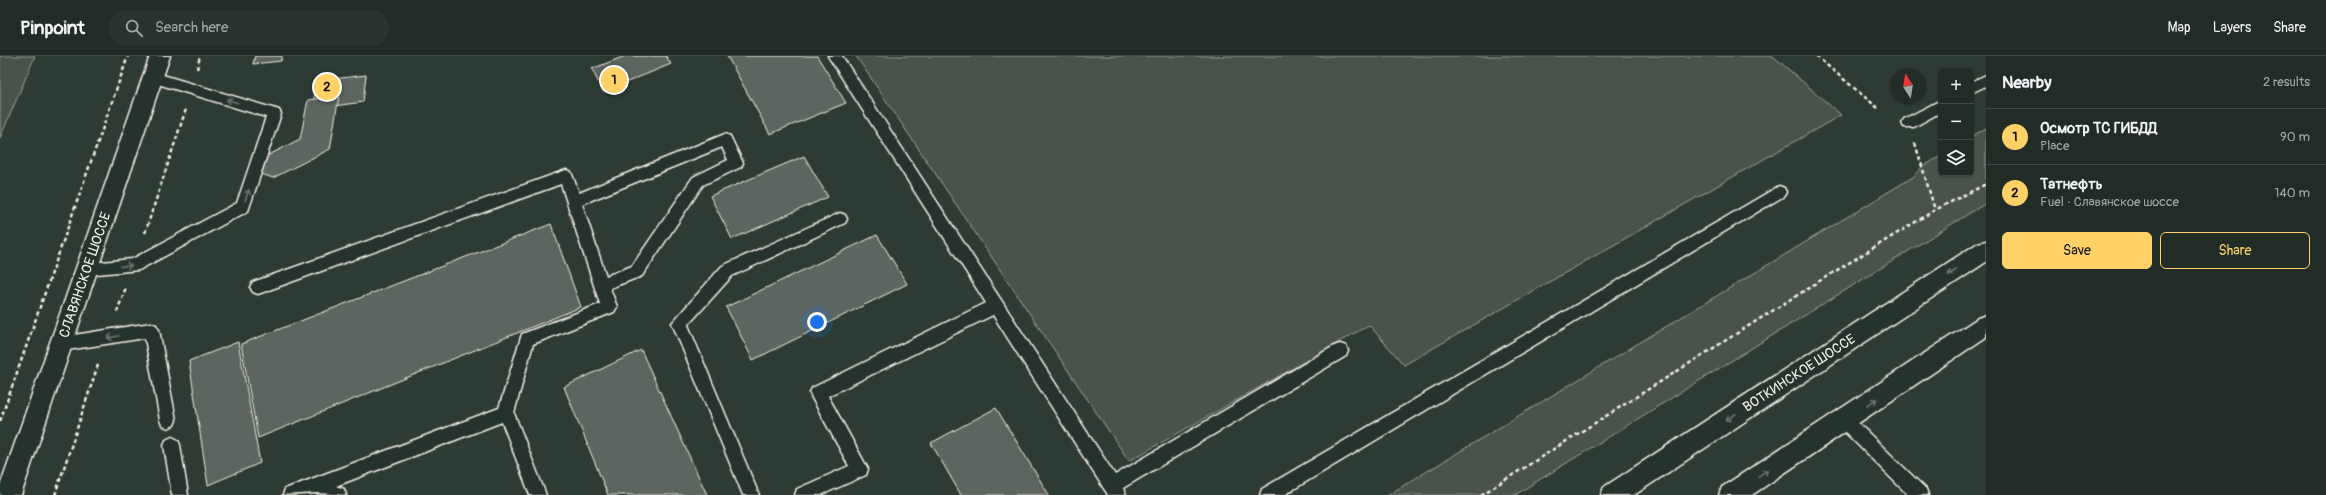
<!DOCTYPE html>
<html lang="en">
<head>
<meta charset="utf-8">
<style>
  :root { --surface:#222c27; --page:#2a342f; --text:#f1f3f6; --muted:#a2a7a7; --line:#3f4844; --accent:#ffd166 }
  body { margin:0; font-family:Pangolin,sans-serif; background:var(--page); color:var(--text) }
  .controls { position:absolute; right:12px; top:12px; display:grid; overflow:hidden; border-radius:6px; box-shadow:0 1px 3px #0004 }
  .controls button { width:36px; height:36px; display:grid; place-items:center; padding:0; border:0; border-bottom:1px solid var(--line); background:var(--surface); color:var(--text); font:20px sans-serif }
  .compass { position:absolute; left:1890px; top:12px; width:36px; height:36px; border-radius:50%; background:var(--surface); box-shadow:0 1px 3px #0004; rotate:348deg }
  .you { position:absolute; left:817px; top:266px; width:14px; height:14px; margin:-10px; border:3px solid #fff; border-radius:50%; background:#1a73e8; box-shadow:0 0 0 6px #1a73e833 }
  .badge { display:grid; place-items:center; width:26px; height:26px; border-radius:50%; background:var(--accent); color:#111; font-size:13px; font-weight:700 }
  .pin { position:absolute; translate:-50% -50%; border:2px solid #fff; box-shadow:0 1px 4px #0006 }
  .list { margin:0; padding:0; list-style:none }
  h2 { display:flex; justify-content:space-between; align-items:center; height:52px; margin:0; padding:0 16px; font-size:17px }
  h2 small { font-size:13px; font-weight:400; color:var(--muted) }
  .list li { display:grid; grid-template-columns:26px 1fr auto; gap:12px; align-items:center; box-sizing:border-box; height:56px; padding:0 16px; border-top:1px solid var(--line) }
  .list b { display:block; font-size:15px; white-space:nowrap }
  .list p { margin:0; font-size:13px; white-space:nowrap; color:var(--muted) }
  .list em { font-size:13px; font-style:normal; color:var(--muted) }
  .actions { display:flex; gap:8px; padding:12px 16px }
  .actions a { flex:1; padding:9px 0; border:1px solid var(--accent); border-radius:6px; text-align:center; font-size:14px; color:var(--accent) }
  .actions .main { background:var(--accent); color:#111 }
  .icon { flex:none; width:22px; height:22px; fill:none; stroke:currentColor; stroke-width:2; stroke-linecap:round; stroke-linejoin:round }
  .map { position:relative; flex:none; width:1986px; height:439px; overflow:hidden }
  header { display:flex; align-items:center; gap:24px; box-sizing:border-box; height:56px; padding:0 20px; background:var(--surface); border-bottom:1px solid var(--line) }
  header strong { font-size:19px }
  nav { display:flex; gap:22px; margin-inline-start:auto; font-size:14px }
  .search { width:280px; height:36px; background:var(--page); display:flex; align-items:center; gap:10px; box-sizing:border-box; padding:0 14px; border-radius:22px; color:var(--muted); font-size:15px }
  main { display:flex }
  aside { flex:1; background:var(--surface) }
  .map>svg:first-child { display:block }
</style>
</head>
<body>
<header>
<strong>Pinpoint</strong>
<div class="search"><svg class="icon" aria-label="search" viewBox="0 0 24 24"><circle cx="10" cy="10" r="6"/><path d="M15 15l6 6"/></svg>Search here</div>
<nav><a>Map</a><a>Layers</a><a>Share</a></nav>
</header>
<main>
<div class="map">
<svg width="1986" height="439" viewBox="0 0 1986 439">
  <rect width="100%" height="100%" fill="#2e3b34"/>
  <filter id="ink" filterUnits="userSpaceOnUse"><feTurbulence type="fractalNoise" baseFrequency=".025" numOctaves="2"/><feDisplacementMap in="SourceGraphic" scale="8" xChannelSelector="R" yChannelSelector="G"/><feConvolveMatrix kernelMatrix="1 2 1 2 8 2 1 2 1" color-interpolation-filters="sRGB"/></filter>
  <g filter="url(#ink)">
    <g fill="#48524c" stroke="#9ea29a">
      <polygon points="0,0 35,0 0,82"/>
      <polygon points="856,0 1773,0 1841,59 1404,309 1369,269 1129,405"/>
      <polygon points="1986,72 1986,147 1515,439 1388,439 1913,121 1922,111 1941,100 1941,117 1971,117 1971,81"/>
    </g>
    <g fill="#5c655e" stroke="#f4f1e8">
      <polygon points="255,0 282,0 281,5 253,8"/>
      <polygon points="625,0 666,0 671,8 603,36 592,13"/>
      <polygon points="727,0 817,0 846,47 770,78"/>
      <polygon points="366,19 363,46 312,53 317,25"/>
      <polygon points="339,40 330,93 273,122 259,117 261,103 300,83 308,44"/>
      <polygon points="804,100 828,141 732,183 710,140"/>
      <polygon points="551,168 581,251 258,382 241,288"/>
      <polygon points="877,179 907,228 753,304 726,251"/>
      <polygon points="238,286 260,407 208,429 189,305"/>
      <polygon points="641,294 707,439 608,439 564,331"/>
      <polygon points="996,352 1049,439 961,439 931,387"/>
    </g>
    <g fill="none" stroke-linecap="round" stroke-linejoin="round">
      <defs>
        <g id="service">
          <polygon points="828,0 842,0 1115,419 1334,290 1340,288 1346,290 1348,295 1346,300 1123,432 1126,439 1108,439 993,259 828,340 868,413 866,419 821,439 795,439 797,433 849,410 812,342 810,337 812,332 986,247"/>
          <polygon points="153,16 279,54 281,58 248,155 139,214 87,219 82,218 80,213 82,208 132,203 237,147 266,61 148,25 146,21 148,17"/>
          <polygon points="1986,19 1986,30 1971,37 1971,26"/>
          <polygon points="1941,44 1941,56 1914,71 1904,71 1902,67 1904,63"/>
          <path d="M 725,78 L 730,80 L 743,107 L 741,111 L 703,129 L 642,220 L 610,232 L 617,251 L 614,256 L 533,288 L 514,357 L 546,439 L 530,439 L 502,366 L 336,430 L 344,433 L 346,439 L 317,437 L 283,439 L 285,433 L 499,352 L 522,278 L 600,248 L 561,128 L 258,238 L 253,236 L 250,231 L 253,226 L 566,114 L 571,116 L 579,137 ZM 722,91 L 728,104 L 693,121 L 632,210 L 606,220 L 582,148 Z"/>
          <polygon points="1779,130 1784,132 1786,136 1784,140 1284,439 1260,439 1262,433"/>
          <polygon points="840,157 845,159 847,163 845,167 732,220 688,269 759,439 743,439 672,267 722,210"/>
          <polygon points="151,267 156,269 159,274 176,364 174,369 168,372 162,369 160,364 145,282 61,295 56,293 53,288 56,283 61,281"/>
          <polygon points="1844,356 1850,359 1926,433 1928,439 1908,439 1838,369 1836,364 1838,359"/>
          <polygon points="172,381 178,384 180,389 188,439 172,439 164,389 166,384"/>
        </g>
        <polygon id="secondary" points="150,0 170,0 21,439 0,439 0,430"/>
        <g id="primary">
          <polygon points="1986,185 1986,206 1634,439 1601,439 1604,431 1978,187"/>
          <polygon points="1986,259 1986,281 1752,439 1719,439 1722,431 1978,262"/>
        </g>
      </defs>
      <use href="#service" stroke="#f4f1e8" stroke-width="3"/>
      <use href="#secondary" stroke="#f4f1e8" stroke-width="3"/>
      <use href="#primary" stroke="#f4f1e8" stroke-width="3"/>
      <g stroke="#f4f1e8" stroke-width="2.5" stroke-dasharray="4 3" stroke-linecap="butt">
        <polyline points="1816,0 1879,53"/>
        <polyline points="197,13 200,0"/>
        <polyline points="1915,87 1935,154"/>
        <polyline points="145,177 186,53"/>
        <polyline points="117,256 126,231"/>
        <polyline points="0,365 128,0"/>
        <polyline points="55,439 99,306"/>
        <polyline points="1481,439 1826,221 1935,154 1986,128"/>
      </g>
      <use href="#service" fill="#26332d" fill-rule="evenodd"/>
      <use href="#secondary" fill="#26332d" fill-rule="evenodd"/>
      <use href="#primary" fill="#26332d" fill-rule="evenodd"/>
    </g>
    <defs><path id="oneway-shaft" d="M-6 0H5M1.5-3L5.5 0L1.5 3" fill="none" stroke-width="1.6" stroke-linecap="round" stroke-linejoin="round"/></defs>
    <g stroke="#6e766e">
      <use href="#oneway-shaft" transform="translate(232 45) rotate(-163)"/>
      <use href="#oneway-shaft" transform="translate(247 139) rotate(-71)"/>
      <use href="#oneway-shaft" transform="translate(126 210) rotate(-5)"/>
      <use href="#oneway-shaft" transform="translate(1953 216) rotate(147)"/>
      <use href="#oneway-shaft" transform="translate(113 281) rotate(170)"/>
      <use href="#oneway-shaft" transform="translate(1872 346) rotate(-34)"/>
      <use href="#oneway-shaft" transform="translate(1731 361) rotate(147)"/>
      <use href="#oneway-shaft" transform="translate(1763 417) rotate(-34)"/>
    </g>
  </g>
  <g text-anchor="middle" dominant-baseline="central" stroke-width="3" stroke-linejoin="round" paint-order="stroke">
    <g font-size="14" fill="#f4f1e8" stroke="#26332d">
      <text transform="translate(85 219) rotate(-71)">СЛАВЯНСКОЕ ШОССЕ</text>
      <text transform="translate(1799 317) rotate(-33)">ВОТКИНСКОЕ ШОССЕ</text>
    </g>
  </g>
</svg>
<div class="controls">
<button>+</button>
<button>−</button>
<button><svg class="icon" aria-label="layers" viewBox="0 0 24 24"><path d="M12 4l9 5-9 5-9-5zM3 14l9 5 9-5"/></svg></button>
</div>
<svg class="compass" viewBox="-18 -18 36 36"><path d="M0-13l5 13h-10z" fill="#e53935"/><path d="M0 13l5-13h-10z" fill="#a2a7a7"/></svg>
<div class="you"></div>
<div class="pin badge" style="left:614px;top:24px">1</div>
<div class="pin badge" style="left:327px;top:31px">2</div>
</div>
<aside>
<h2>Nearby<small>2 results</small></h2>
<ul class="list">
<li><span class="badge">1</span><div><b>Осмотр ТС ГИБДД</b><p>Place</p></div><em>90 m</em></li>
<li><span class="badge">2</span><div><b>Татнефть</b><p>Fuel · Славянское шоссе</p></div><em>140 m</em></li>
</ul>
<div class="actions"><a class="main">Save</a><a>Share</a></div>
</aside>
</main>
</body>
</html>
